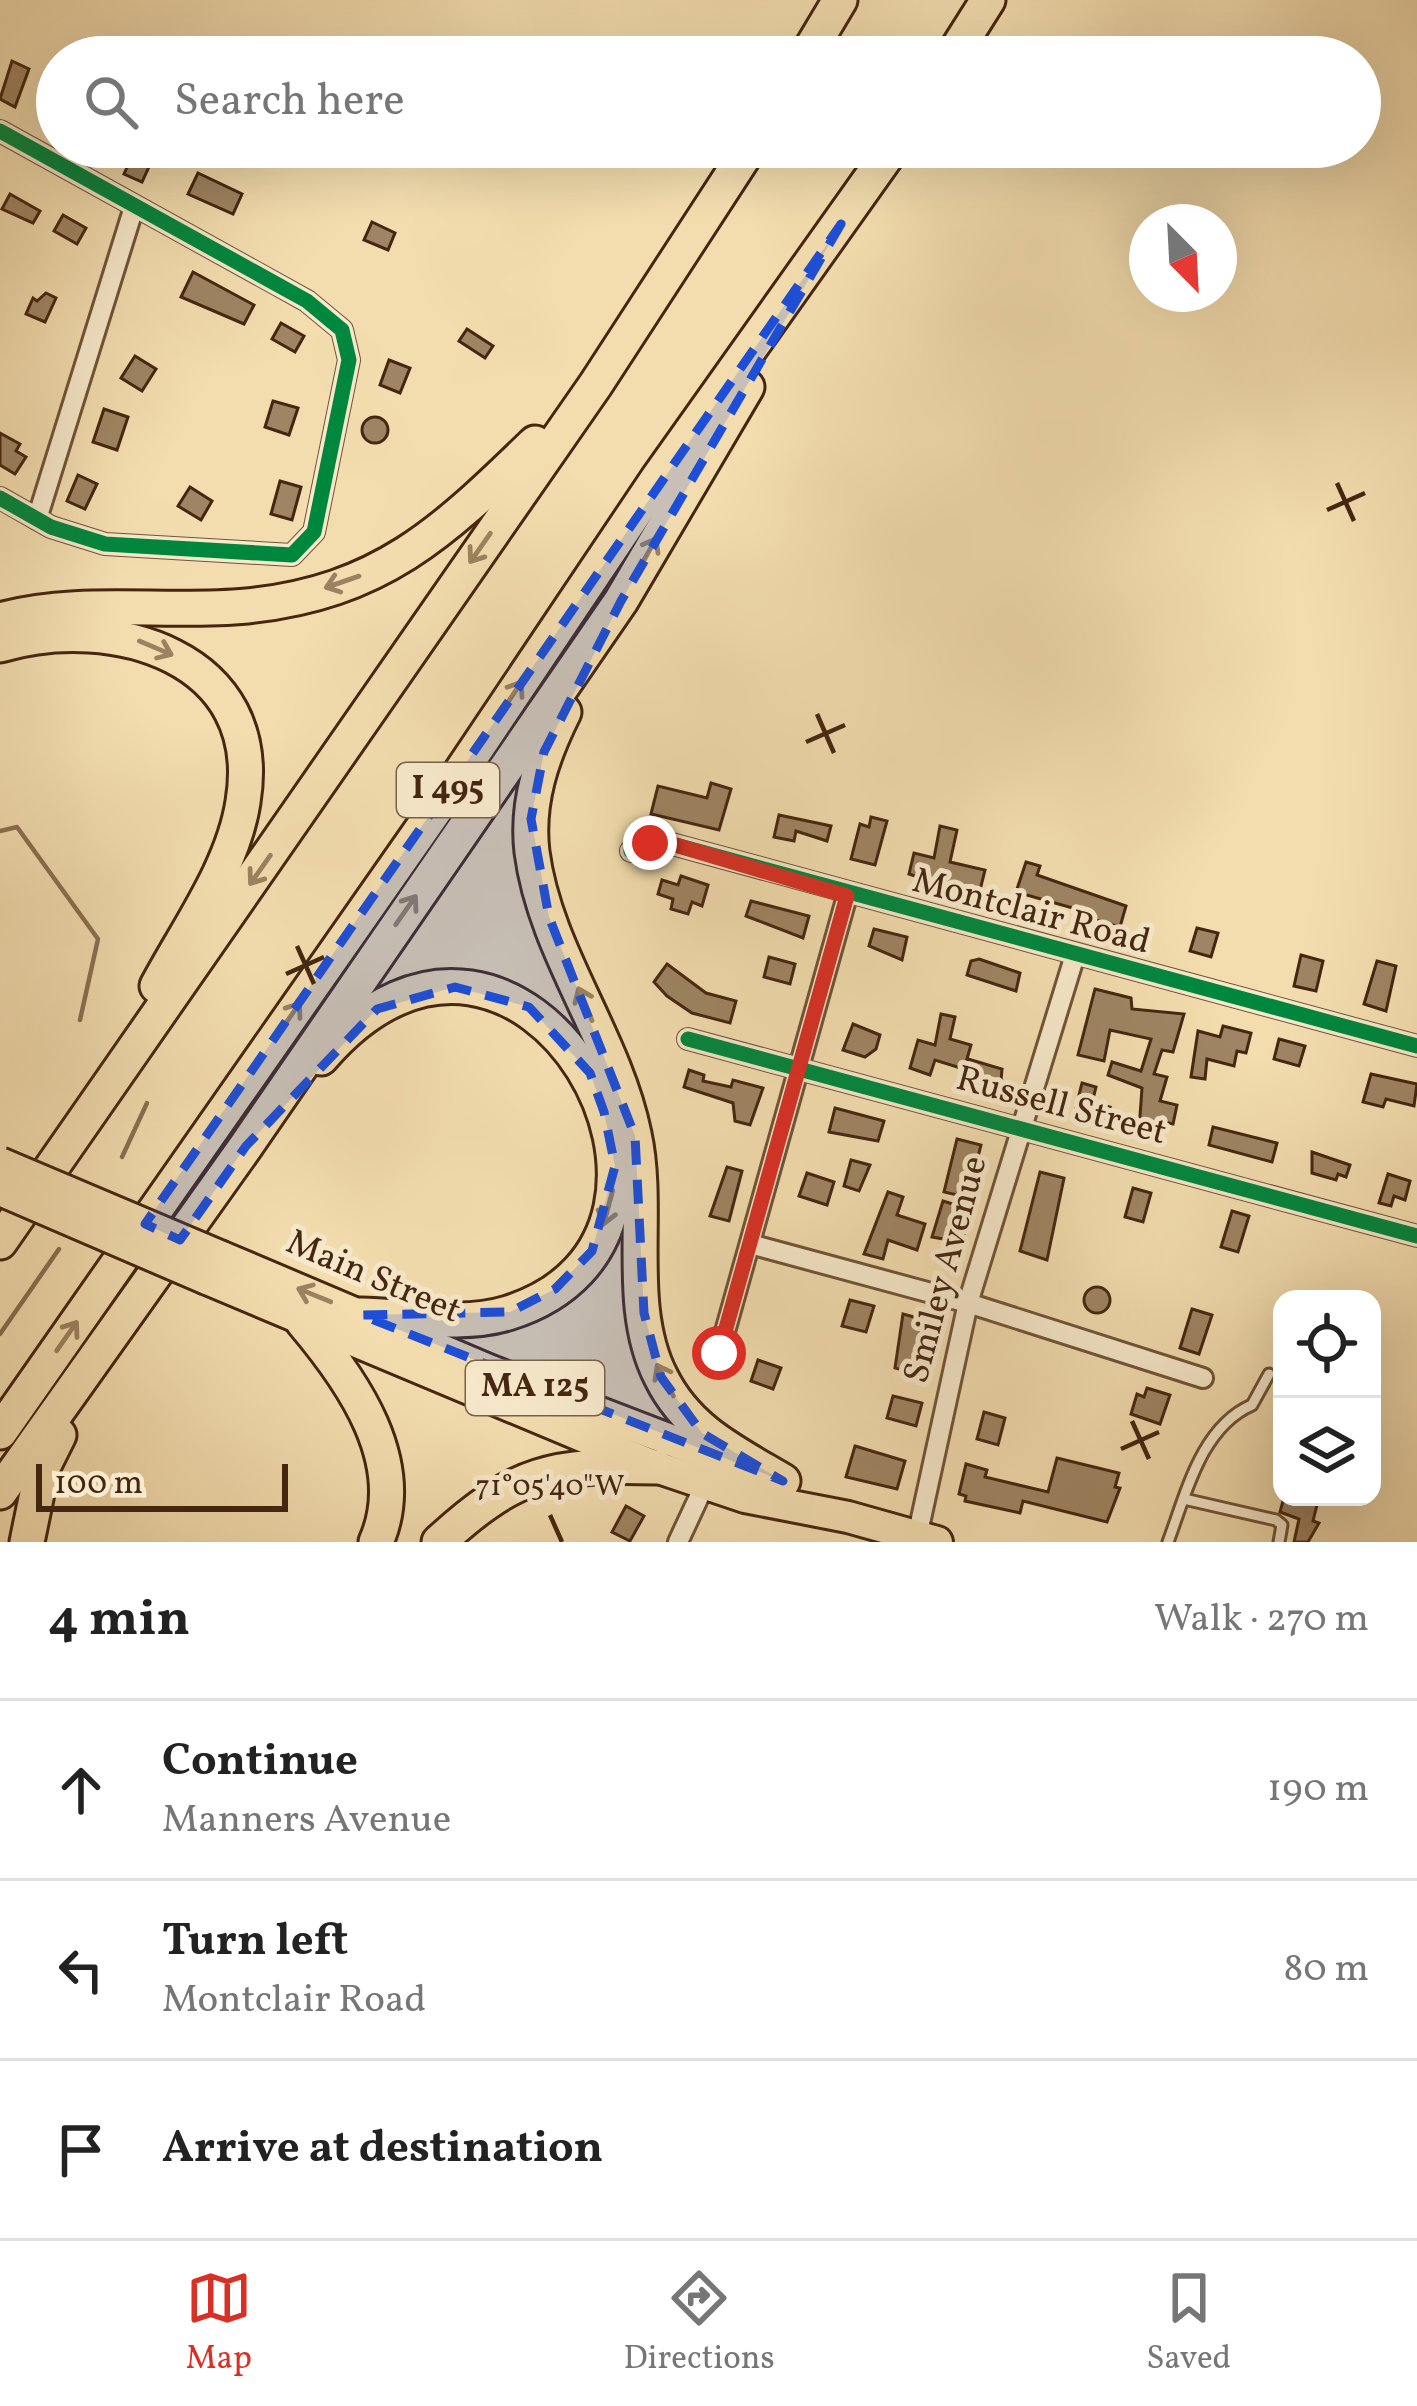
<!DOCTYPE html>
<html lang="en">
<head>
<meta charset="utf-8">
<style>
  :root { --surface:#fff; --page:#f6f6f6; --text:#222; --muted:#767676; --line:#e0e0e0; --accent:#d93025 }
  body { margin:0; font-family:Vollkorn,serif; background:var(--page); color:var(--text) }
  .controls { position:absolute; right:36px; bottom:36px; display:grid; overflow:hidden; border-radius:24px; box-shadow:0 12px 48px #0002 }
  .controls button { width:108px; height:108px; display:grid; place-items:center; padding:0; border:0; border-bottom:3px solid var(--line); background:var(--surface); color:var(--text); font:60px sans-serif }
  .compass { position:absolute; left:1129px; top:204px; width:108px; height:108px; border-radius:50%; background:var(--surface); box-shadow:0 12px 48px #0002; rotate:156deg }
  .scale { position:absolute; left:36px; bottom:30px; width:252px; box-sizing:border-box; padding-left:12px; border:6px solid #452611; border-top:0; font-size:33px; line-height:42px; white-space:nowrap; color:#452611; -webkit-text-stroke:9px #f7e9cb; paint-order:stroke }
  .stop { position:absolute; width:36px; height:36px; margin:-27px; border:9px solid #d93025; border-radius:50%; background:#fff }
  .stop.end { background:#d93025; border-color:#fff; box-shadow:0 3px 12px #0008 }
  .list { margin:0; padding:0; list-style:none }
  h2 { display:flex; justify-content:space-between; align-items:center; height:156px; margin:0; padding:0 48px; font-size:51px }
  h2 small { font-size:39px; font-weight:400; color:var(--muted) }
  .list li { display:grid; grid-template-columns:78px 1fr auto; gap:36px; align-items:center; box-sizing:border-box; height:180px; padding:0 48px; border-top:3px solid var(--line) }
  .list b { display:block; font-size:45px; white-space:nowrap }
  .list p { margin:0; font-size:39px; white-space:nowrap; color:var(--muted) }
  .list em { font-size:39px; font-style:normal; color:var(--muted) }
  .icon { flex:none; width:66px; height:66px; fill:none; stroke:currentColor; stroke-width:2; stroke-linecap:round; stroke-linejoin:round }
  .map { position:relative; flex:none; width:1417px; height:1542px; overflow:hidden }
  .search { position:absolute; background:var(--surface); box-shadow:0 12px 48px #0002; left:36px; right:36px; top:36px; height:132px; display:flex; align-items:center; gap:30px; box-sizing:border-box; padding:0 42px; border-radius:66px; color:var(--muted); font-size:45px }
  .sheet { height:696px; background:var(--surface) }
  nav { display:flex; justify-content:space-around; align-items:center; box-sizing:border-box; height:168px; border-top:3px solid var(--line); background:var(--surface); font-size:33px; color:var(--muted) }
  nav a { display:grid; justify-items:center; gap:6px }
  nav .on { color:var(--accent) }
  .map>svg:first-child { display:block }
</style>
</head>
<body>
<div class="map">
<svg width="1417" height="1542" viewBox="0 0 1417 1542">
  <rect width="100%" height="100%" fill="#f3ddaf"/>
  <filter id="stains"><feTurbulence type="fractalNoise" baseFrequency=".00167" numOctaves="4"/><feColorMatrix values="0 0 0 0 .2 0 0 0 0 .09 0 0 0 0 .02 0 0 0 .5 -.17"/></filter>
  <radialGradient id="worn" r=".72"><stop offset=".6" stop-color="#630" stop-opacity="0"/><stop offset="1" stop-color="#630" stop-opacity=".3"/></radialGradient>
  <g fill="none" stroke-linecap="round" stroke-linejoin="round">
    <g stroke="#8a6f4f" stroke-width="4.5">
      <polyline points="0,831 17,827 98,939 80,1020"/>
      <polyline points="122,1157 147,1103"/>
      <polyline points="0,1334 59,1249"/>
    </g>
  </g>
  <g fill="#9f8563" stroke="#452611" stroke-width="3">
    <polygon points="12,61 29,69 15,107 0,99"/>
    <polygon points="135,150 153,158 142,182 124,174"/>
    <polygon points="198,173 242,194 233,214 188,194"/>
    <polygon points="10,194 40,211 33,223 2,209"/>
    <polygon points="63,215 86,228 77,244 54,231"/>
    <polygon points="372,222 395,233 388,250 364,240"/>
    <polygon points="193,272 254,305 244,324 181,297"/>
    <polygon points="46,293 56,298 45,322 26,314 33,298 37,301"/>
    <polygon points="281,323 304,336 295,352 272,339"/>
    <polygon points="467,329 493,346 485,358 459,341"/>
    <polygon points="135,356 156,369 142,391 121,378"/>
    <polygon points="389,360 410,368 400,393 380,385"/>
    <polygon points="273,401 298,408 289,435 265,427"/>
    <polygon points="104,409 128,417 117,450 93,442"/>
    <circle cx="375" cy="430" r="13"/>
    <polygon points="0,433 20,444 16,451 26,457 15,474 0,465"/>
    <polygon points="78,475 97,484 85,509 67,501"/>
    <polygon points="280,481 301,487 292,520 271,514"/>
    <polygon points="190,487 212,501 201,520 178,506"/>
    <polygon points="711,783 731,789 719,830 651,814 658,786 707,798"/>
    <polygon points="779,815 831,826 827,841 796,831 794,841 774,837"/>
    <polygon points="871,817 887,821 875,865 851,859 860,824 869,827"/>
    <polygon points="940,826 957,830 950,862 985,870 978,898 909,874 914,853 934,858"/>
    <polygon points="1026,862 1040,866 1037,875 1126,906 1120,927 1092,919 1094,914 1016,892"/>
    <polygon points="681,876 708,885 702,906 692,902 688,914 671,909 673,899 658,894 662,880 678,885"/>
    <polygon points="751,901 809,916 803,938 746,916"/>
    <polygon points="1197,928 1218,933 1211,957 1190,951"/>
    <polygon points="874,929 907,937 902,960 869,946"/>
    <polygon points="1301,955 1323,961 1316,991 1294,986"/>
    <polygon points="769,957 795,964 790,984 764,977"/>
    <polygon points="979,959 1020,973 1016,991 967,975 971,961"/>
    <polygon points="1377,961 1396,966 1386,1011 1364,1004"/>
    <polygon points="667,964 706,993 736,1001 730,1023 692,1013 667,996 654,982"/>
    <polygon points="1095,989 1131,998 1132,1009 1184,1014 1173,1052 1162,1050 1154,1074 1167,1077 1160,1101 1177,1105 1173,1124 1160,1121 1156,1135 1139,1130 1142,1088 1108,1075 1112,1062 1141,1071 1151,1039 1110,1030 1104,1061 1078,1055"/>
    <polygon points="941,1014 955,1017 950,1039 971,1045 964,1069 935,1060 930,1075 910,1068 918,1040 935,1045"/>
    <polygon points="853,1024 880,1035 876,1049 865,1057 843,1050"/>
    <polygon points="1223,1026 1251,1033 1246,1053 1237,1051 1234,1066 1207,1059 1205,1079 1191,1077 1198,1031 1220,1037"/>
    <polygon points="1279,1039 1305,1046 1299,1066 1274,1059"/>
    <polygon points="968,1059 1002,1069 1000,1093 962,1079"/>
    <polygon points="689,1070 704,1075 703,1081 731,1087 733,1080 763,1088 750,1125 735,1121 733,1103 684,1087"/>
    <polygon points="1371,1074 1417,1084 1414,1106 1386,1099 1383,1107 1363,1102"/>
    <polygon points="1082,1083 1096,1087 1092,1103 1110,1107 1105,1123 1074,1115"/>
    <polygon points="835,1108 884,1121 878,1141 829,1132"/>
    <polygon points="1213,1127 1277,1143 1272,1162 1209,1145"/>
    <polygon points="957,1139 981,1145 972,1180 962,1178 957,1195 944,1192"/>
    <polygon points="1312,1152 1350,1165 1346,1177 1338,1174 1336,1180 1312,1173"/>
    <polygon points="851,1160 870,1165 859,1191 844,1186"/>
    <polygon points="727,1167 742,1171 729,1221 710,1216"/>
    <polygon points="1040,1172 1064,1178 1047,1260 1020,1251"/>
    <polygon points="807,1173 834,1182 827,1205 799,1196"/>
    <polygon points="1388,1174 1410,1181 1405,1200 1394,1196 1391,1206 1379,1203"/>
    <polygon points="1133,1188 1151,1193 1143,1222 1125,1217"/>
    <polygon points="888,1192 903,1197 897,1215 925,1224 917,1250 888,1240 883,1259 864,1254"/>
    <polygon points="943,1201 956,1205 952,1221 966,1229 961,1242 932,1237"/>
    <polygon points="1232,1211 1249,1216 1238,1252 1221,1247"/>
    <circle cx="1097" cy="1300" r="13"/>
    <polygon points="850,1300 874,1306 866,1332 842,1326"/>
    <polygon points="1192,1309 1212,1315 1199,1354 1180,1348"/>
    <polygon points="903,1314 940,1324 924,1376 895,1368"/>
    <polygon points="758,1360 781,1368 773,1389 751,1381"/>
    <polygon points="1147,1388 1170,1395 1160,1424 1131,1414 1137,1394 1144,1397"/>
    <polygon points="893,1396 922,1403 916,1426 887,1418"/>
    <polygon points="984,1412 1005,1418 998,1445 977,1439"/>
    <polygon points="855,1446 905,1461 897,1489 846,1477"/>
    <polygon points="1057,1458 1119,1473 1115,1487 1120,1488 1107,1522 1023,1501 1020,1513 965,1501 966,1496 959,1494 966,1464 987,1470 985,1477 1048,1492"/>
    <polygon points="1284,1497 1319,1497 1313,1521 1319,1523 1308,1542 1294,1542 1299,1519 1280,1512"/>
    <polygon points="626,1506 644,1516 630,1541 612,1532"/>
  </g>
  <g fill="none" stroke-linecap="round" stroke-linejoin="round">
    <defs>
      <g id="service">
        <polyline points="1184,1499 1276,1520 1282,1525 1279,1542"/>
        <path d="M 1168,1542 C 1186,1494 1201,1427 1252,1405 L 1269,1374"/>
      </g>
      <g id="minor">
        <polyline points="0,131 307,301 342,330 349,360 314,532 292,555 105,544 51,527 0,498"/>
        <polyline points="37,519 134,207"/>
        <polyline points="631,851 650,843 672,844 1417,1046"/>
        <polyline points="688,1039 1417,1236"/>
        <polyline points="750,1244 968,1303 1203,1378"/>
        <polyline points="719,1353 847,896"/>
        <polyline points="917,1537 968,1303 1075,955"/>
        <polyline points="678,1542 705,1484"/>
      </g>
      <g id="trunk">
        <polyline points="222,1257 491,1371 751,1471"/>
        <polyline points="207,1279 656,1467 745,1497 848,1517 937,1542"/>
      </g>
      <g id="motorway">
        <polyline points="806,57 840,0"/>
        <polyline points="952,57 988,0"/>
        <path d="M 0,620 C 80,598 165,614 247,606 C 382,592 443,532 535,443"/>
        <path d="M 0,645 C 113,612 267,656 243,802 C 233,867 188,928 157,986"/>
        <path d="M 564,712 C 542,756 526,802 532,852 C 545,952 614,1036 634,1134 C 651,1211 624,1305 661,1377 C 687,1430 734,1452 783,1481"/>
        <path d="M 321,1058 C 523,823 754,1236 508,1313 C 463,1327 408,1316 361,1315"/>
        <polyline points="0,1242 596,384 750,147"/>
        <path d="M 303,1322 C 352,1380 411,1463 376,1542"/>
        <polyline points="0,1432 440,803 658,478 893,147"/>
        <polyline points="0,1492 246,1146 621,601 747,387"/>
        <polyline points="27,1542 42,1469 59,1435"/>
        <path d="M 439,1542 C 516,1471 553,1464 656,1467"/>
      </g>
    </defs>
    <use href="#service" stroke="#705438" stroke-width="15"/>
    <use href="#minor" stroke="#705438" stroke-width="24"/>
    <use href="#trunk" stroke="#452611" stroke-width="36"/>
    <use href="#motorway" stroke="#452611" stroke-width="39"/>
    <use href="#service" stroke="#f7e9cb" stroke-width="9"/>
    <use href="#minor" stroke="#f7e9cb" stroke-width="18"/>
    <use href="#trunk" stroke="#f3ddaf" stroke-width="30"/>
    <use href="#motorway" stroke="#f3ddaf" stroke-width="33"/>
    <defs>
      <g id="trunk-bridge">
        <polyline points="0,1163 222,1257"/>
        <polyline points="0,1190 207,1279"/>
      </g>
    </defs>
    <use href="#trunk-bridge" stroke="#452611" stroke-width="36" stroke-linecap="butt"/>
    <use href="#trunk-bridge" stroke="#f3ddaf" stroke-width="30"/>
    <defs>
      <g id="cycleway">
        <polyline points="0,131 307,301 342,330 349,360 314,532 292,555 105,544 51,527 0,498"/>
        <polyline points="631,851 650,843 672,844 1417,1046"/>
        <polyline points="688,1039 1417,1236"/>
      </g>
    </defs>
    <use href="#cycleway" stroke="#f7e9cb" stroke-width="22"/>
    <use href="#cycleway" stroke="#00873e" stroke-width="15"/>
  </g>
  <defs><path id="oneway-shaft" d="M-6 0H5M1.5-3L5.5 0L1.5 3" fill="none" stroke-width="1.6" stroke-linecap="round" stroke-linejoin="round" transform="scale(3)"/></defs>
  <g stroke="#9c8260">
    <use href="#oneway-shaft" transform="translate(480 548) rotate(125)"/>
    <use href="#oneway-shaft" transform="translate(648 553) rotate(-61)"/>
    <use href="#oneway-shaft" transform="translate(342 582) rotate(161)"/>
    <use href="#oneway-shaft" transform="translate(156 648) rotate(23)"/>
    <use href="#oneway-shaft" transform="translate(512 696) rotate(-56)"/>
    <use href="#oneway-shaft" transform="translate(260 870) rotate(125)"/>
    <use href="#oneway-shaft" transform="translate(406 910) rotate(-55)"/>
    <use href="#oneway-shaft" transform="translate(585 1004) rotate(-113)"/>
    <use href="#oneway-shaft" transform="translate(290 1017) rotate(-55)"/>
    <use href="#oneway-shaft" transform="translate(608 1208) rotate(105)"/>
    <use href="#oneway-shaft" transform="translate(314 1295) rotate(-158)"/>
    <use href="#oneway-shaft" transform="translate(67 1336) rotate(-55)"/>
    <use href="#oneway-shaft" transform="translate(665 1380) rotate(-118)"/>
  </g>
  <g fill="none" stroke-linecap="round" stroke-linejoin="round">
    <polyline stroke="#d93025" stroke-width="15" points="650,843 672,844 847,896 719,1353"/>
  </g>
  <path fill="#1d4ed8" fill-opacity="0.2" stroke="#1d4ed8" stroke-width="9" stroke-dasharray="24 15" stroke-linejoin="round" d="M 841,224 L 621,601 L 544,752 L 531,819 L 549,917 L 635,1136 L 644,1313 L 661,1377 L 702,1433 L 783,1481 L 361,1315 L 510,1312 L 555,1289 L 592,1251 L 615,1166 L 604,1112 L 590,1073 L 529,1007 L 455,987 L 377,1009 L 246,1146 L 180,1240 L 145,1224 Z"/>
  <path fill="none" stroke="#452611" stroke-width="4.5" d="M 1337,483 L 1354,521M 1327,510 L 1365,493M 817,714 L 834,753M 806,742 L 845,725M 297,946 L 314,984M 286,974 L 324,957M 1132,1421 L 1149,1459M 1121,1449 L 1159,1432M 550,1515 L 562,1542"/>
  <g text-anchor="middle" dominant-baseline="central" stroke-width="10" stroke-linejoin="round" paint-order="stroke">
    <g fill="#f7e9cb" stroke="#7a6049" stroke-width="3">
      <rect x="397" y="763" width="102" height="54" rx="9"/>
      <rect x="466" y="1361" width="138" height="54" rx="9"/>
    </g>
    <g font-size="33" font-weight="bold" fill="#452611">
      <text x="448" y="790">I 495</text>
      <text x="535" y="1388">MA 125</text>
    </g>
    <g font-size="36" fill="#452611" stroke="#f7e9cb">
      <text transform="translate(1031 913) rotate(15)">Montclair Road</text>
      <text transform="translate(1061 1107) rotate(15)">Russell Street</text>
      <text transform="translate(947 1270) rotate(-75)">Smiley Avenue</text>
      <text transform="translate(373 1278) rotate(23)">Main Street</text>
    </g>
  </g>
  <g font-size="30" text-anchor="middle" fill="#452611" stroke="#f7e9cb" stroke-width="10" stroke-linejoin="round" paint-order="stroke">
    <text x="550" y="1495">71°05'40"W</text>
  </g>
  <rect width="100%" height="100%" filter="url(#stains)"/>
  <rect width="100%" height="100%" fill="url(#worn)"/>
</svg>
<div class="controls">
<button><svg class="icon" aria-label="locate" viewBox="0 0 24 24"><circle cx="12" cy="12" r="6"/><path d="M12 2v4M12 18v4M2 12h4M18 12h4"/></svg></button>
<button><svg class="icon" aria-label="layers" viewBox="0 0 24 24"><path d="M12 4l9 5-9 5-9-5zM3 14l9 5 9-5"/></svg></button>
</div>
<svg class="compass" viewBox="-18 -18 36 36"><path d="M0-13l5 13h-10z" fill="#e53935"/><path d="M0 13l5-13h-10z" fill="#767676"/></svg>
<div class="scale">100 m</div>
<div class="stop" style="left:719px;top:1353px"></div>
<div class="stop end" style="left:650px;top:843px"></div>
<div class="search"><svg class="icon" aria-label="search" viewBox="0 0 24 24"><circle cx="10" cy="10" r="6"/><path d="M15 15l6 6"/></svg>Search here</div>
</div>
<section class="sheet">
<h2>4 min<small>Walk · 270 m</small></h2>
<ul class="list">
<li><svg class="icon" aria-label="ahead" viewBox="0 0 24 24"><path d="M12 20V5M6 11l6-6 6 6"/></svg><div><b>Continue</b><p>Manners Avenue</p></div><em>190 m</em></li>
<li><svg class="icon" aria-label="left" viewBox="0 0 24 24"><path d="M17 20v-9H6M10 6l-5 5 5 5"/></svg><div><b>Turn left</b><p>Montclair Road</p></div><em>80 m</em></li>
<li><svg class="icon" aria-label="arrive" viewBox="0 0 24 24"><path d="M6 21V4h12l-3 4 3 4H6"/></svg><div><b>Arrive at destination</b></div></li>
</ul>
</section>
<nav>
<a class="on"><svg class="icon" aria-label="map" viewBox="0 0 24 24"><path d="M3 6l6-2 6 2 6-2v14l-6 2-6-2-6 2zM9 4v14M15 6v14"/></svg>Map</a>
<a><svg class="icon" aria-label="directions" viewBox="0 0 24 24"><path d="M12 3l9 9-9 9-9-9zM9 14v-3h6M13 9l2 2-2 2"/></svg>Directions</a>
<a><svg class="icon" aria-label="saved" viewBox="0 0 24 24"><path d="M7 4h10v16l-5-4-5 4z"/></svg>Saved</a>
</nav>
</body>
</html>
